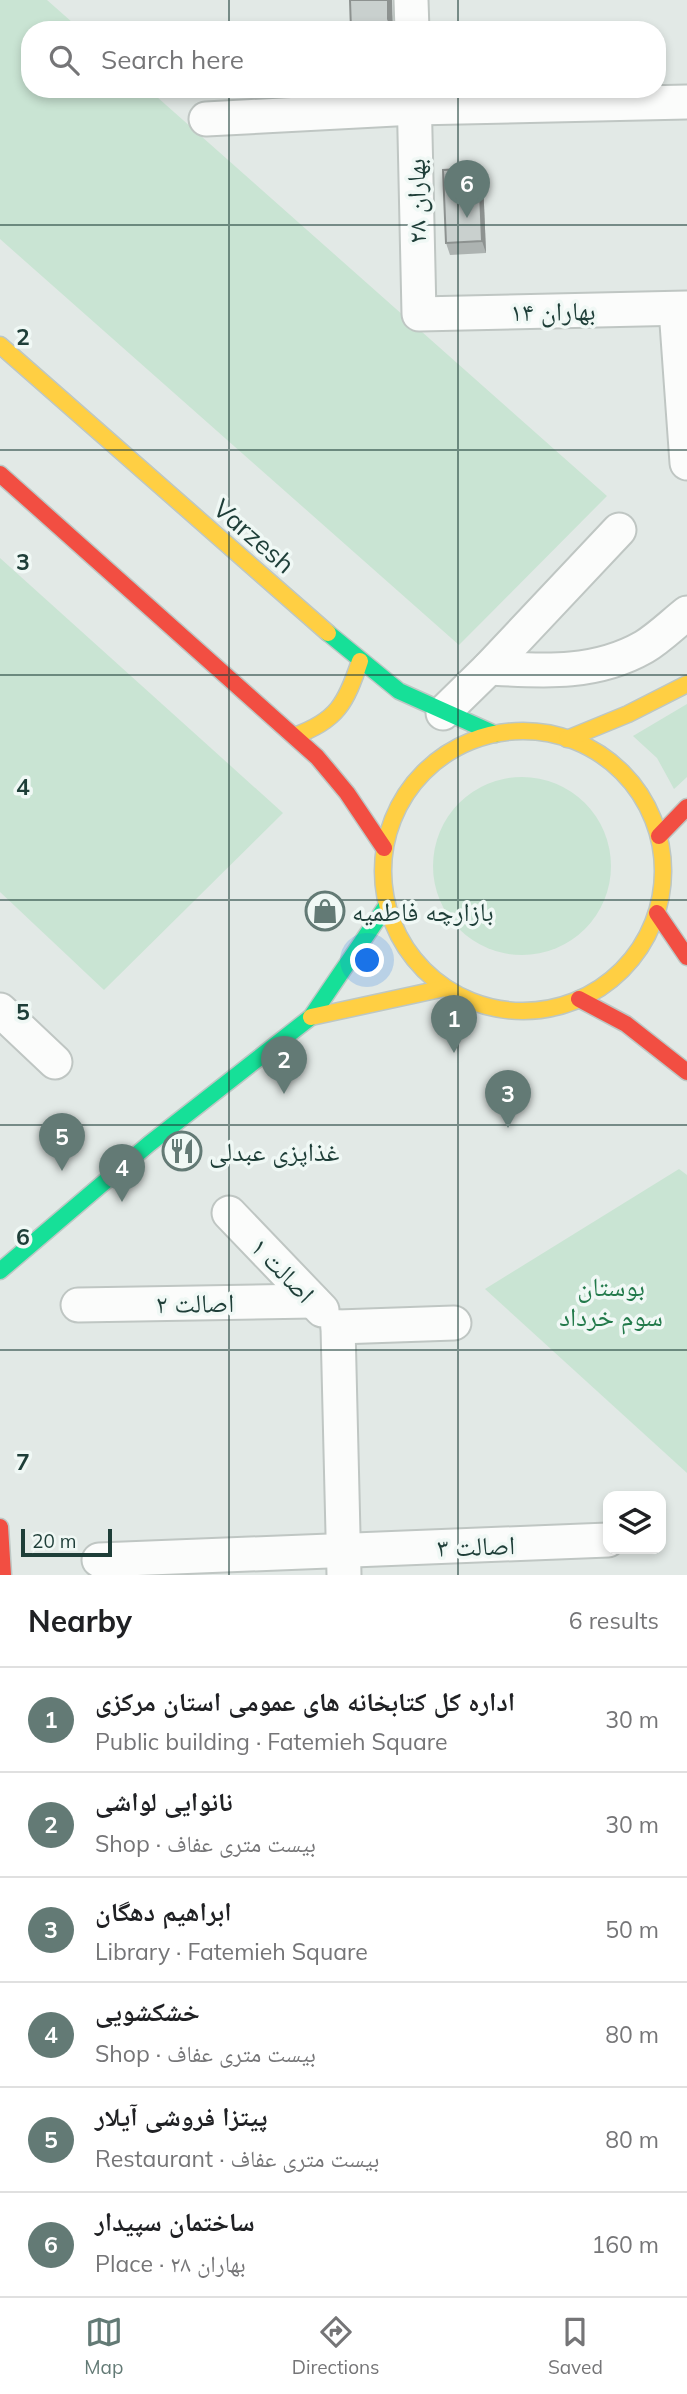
<!DOCTYPE html>
<html lang="en">
<head>
<meta charset="utf-8">
<style>
  :root { --surface:#fff; --page:#f2f2f2; --text:#202124; --muted:#757577; --line:#e0e0e0; --accent:#637a75 }
  body { margin:0; font-family:Mulish,"Noto Naskh Arabic",sans-serif; background:var(--page); color:var(--text) }
  .controls { position:absolute; right:21px; bottom:21px; display:grid; overflow:hidden; border-radius:14px; box-shadow:0 4px 10px #0003 }
  .controls button { width:63px; height:63px; display:grid; place-items:center; padding:0; border:0; border-bottom:2px solid var(--line); background:var(--surface); color:var(--text); font:35px sans-serif }
  .scale { position:absolute; left:21px; bottom:18px; width:91px; box-sizing:border-box; padding-left:7px; border:4px solid #1e3e38; border-top:0; font-size:19px; line-height:24px; white-space:nowrap; color:#1e3e38; -webkit-text-stroke:5px #f0f8f5; paint-order:stroke }
  .you { position:absolute; left:368px; top:961px; width:24px; height:24px; margin:-18px; border:5px solid #fff; border-radius:50%; background:#1a73e8; box-shadow:0 0 0 10px #1a73e833 }
  .badge { display:grid; place-items:center; width:46px; height:46px; border-radius:50%; background:var(--accent); color:#fff; font-size:23px; font-weight:700 }
  .pin { position:absolute; translate:-50% -58px; filter:drop-shadow(0 2px 4px #0008) }
  .pin::after { content:''; position:absolute; top:37px; width:24px; height:21px; background:inherit; clip-path:polygon(0 0,100% 0,50% 100%) }
  .list { margin:0; padding:0; list-style:none }
  h2 { display:flex; justify-content:space-between; align-items:center; height:91px; margin:0; padding:0 28px; font-size:30px }
  h2 small { font-size:23px; font-weight:400; color:var(--muted) }
  .list li { display:grid; grid-template-columns:46px 1fr auto; gap:21px; align-items:center; box-sizing:border-box; height:105px; padding:0 28px; border-top:2px solid var(--line) }
  .list b { display:block; font-size:26px; white-space:nowrap }
  .list p { margin:0; font-size:23px; white-space:nowrap; color:var(--muted) }
  .list em { font-size:23px; font-style:normal; color:var(--muted) }
  .icon { flex:none; width:38px; height:38px; fill:none; stroke:currentColor; stroke-width:2; stroke-linecap:round; stroke-linejoin:round }
  .map { position:relative; flex:none; width:687px; height:1575px; overflow:hidden }
  .search { position:absolute; background:var(--surface); box-shadow:0 4px 10px #0003; left:21px; right:21px; top:21px; height:77px; display:flex; align-items:center; gap:18px; box-sizing:border-box; padding:0 24px; border-radius:28px; color:var(--muted); font-size:26px }
  .sheet { height:721px; background:var(--surface) }
  nav { display:flex; justify-content:space-around; align-items:center; box-sizing:border-box; height:98px; border-top:2px solid var(--line); background:var(--surface); font-size:19px; color:var(--muted) }
  nav a { display:grid; justify-items:center; gap:4px }
  nav .on { color:var(--accent) }
  .map>svg:first-child { display:block }
</style>
</head>
<body>
<div class="map">
<svg width="687" height="1575" viewBox="0 0 687 1575">
  <rect width="100%" height="100%" fill="#e2e9e6"/>
  <g fill="#c9e4d3">
    <polygon points="0,0 47,0 81,30 30,30 30,89 148,89 607,496 459,645 0,239"/>
    <polygon points="0,558 283,813 104,990 0,892"/>
    <polygon points="687,704 687,777 674,789 657,758 633,736"/>
    <circle cx="522" cy="866" r="89"/>
    <polygon points="679,1169 687,1175 687,1473 485,1289"/>
  </g>
  <g fill="none" stroke-linecap="round" stroke-linejoin="round">
    <defs>
      <g id="street">
        <polyline points="411,0 412,30"/>
        <polyline points="414,89 419,314 687,308"/>
        <polyline points="206,119 414,108 687,102"/>
        <polyline points="676,309 687,463"/>
        <path d="M 489,668 C 543,671 595,675 644,647 C 659,638 673,624 687,613"/>
        <polyline points="443,713 489,668 619,530"/>
        <polyline points="0,1010 55,1062"/>
        <polyline points="229,1213 322,1310"/>
        <polyline points="78,1305 313,1301"/>
        <polyline points="338,1327 344,1575"/>
        <polyline points="338,1327 454,1323"/>
        <polyline points="99,1560 608,1540"/>
      </g>
      <g id="fast">
        <polyline points="328,633 399,691 495,734"/>
        <polyline points="0,1271 149,1144 311,1017 387,905"/>
      </g>
      <g id="slow">
        <polyline points="0,345 328,633"/>
        <circle cx="523" cy="871" r="140"/>
        <path d="M 294,736 C 337,721 346,703 360,661"/>
        <polyline points="567,739 628,714 687,684"/>
        <polyline points="311,1017 445,988"/>
      </g>
      <g id="jam">
        <polyline points="0,474 317,757 347,793 384,848"/>
        <polyline points="659,836 687,807"/>
        <polyline points="657,913 687,957"/>
        <polyline points="579,999 626,1024 687,1072"/>
        <polyline points="0,1527 3,1575"/>
      </g>
    </defs>
    <use href="#street" stroke="#bfc6c3" stroke-width="37"/>
    <use href="#fast" stroke="#bdc7c4" stroke-width="19"/>
    <use href="#slow" stroke="#bdc7c4" stroke-width="19"/>
    <use href="#jam" stroke="#bdc7c4" stroke-width="19"/>
    <use href="#street" stroke="#fbfcfb" stroke-width="33"/>
    <use href="#fast" stroke="#16e098" stroke-width="16"/>
    <use href="#slow" stroke="#ffcf43" stroke-width="16"/>
    <use href="#jam" stroke="#f24e42" stroke-width="16"/>
  </g>
  <polygon fill="#adb3b1" points="479,168 483,180 486,253 450,255 446,243"/>
  <g fill="#8d9290">
    <polygon points="388,0 392,0 393,30 388,19"/>
    <polygon points="479,168 483,180 486,253 482,241"/>
  </g>
  <g fill="#c9d0ce" stroke="#8d9290" stroke-width="2">
    <polygon points="350,0 388,0 388,19 393,30 351,30"/>
    <polygon points="479,168 482,241 446,243 443,170"/>
  </g>
  <path fill="none" stroke="#1e3e38" stroke-width="2" stroke-opacity="0.55" d="M 229,0 L 229,30M 458,0 L 458,30M 229,89 L 229,1575M 458,89 L 458,1575M 0,225 L 687,225M 0,450 L 687,450M 0,675 L 687,675M 0,900 L 687,900M 0,1125 L 687,1125M 0,1350 L 687,1350"/>
  <defs>
    <symbol id="shop-ring" viewBox="-11 -11 22 22"><circle r="9.5" fill="#f0f8f5" stroke="#637a75" stroke-width="1.5"/><path d="M-5-2.5h2.3a2.7 3.5 0 0 1 5.4 0H5L5.5 6h-11ZM-1.5-2.5h3a1.5 2.3 0 0 0-3 0Z" fill="#637a75"/></symbol>
    <symbol id="restaurant-ring" viewBox="-11 -11 22 22"><circle r="9.5" fill="#f0f8f5" stroke="#637a75" stroke-width="1.5"/><path d="M-5-6h1v4h1v-4h1v4h1v-4h1v5L-1.5 .5V6h-2V.5L-5-1ZM5-6V6H3V1.5H1.5Q1.5-4 5-6Z" fill="#637a75"/></symbol>
  </defs>
  <g fill-rule="evenodd">
    <use href="#shop-ring" x="303" y="889" width="44" height="44"/>
    <use href="#restaurant-ring" x="160" y="1129" width="44" height="44"/>
  </g>
  <g text-anchor="middle" dominant-baseline="central" stroke-width="7" stroke-linejoin="round" paint-order="stroke">
    <g font-size="26" fill="#1e3e38" stroke="#f0f8f5">
      <text transform="translate(416 201) rotate(-91)">بهاران ۲۸</text>
      <text transform="translate(553 311) rotate(-1)">بهاران ۱۴</text>
      <text transform="translate(254 536) rotate(41)">Varzesh</text>
      <text transform="translate(283 1270) rotate(46)">اصالت ۱</text>
      <text transform="translate(195 1303) rotate(-1)">اصالت ۲</text>
      <text transform="translate(476 1546) rotate(-2)">اصالت ۳</text>
    </g>
    <g font-size="26" fill="#1e3e38" stroke="#f0f8f5" text-anchor="start">
      <text x="352" y="911">بازارچه فاطمیه</text>
      <text x="209" y="1151">غذاپزی عبدلی</text>
    </g>
    <g font-size="26" fill="#237a4b" stroke="#f0f8f5">
      <text x="611" y="1286">بوستان<tspan x="611" dy="30">سوم خرداد</tspan></text>
    </g>
  </g>
  <g font-size="23" text-anchor="middle" font-weight="bold" fill="#1e3e38" stroke="#f0f8f5" stroke-width="7" stroke-linejoin="round" paint-order="stroke">
    <text x="23" y="345">2</text>
    <text x="23" y="570">3</text>
    <text x="23" y="795">4</text>
    <text x="23" y="1020">5</text>
    <text x="23" y="1245">6</text>
    <text x="23" y="1470">7</text>
  </g>
</svg>
<div class="controls">
<button><svg class="icon" aria-label="layers" viewBox="0 0 24 24"><path d="M12 4l9 5-9 5-9-5zM3 14l9 5 9-5"/></svg></button>
</div>
<div class="scale">20 m</div>
<div class="you"></div>
<div class="pin badge" style="left:454px;top:1053px">1</div>
<div class="pin badge" style="left:284px;top:1094px">2</div>
<div class="pin badge" style="left:508px;top:1128px">3</div>
<div class="pin badge" style="left:122px;top:1202px">4</div>
<div class="pin badge" style="left:62px;top:1171px">5</div>
<div class="pin badge" style="left:467px;top:218px">6</div>
<div class="search"><svg class="icon" aria-label="search" viewBox="0 0 24 24"><circle cx="10" cy="10" r="6"/><path d="M15 15l6 6"/></svg>Search here</div>
</div>
<section class="sheet">
<h2>Nearby<small>6 results</small></h2>
<ul class="list">
<li><span class="badge">1</span><div><b>اداره کل کتابخانه های عمومی استان مرکزی</b><p>Public building · Fatemieh Square</p></div><em>30 m</em></li>
<li><span class="badge">2</span><div><b>نانوایی لواشی</b><p>Shop · بیست متری عفاف</p></div><em>30 m</em></li>
<li><span class="badge">3</span><div><b>ابراهیم دهگان</b><p>Library · Fatemieh Square</p></div><em>50 m</em></li>
<li><span class="badge">4</span><div><b>خشکشویی</b><p>Shop · بیست متری عفاف</p></div><em>80 m</em></li>
<li><span class="badge">5</span><div><b>پیتزا فروشی آیلار</b><p>Restaurant · بیست متری عفاف</p></div><em>80 m</em></li>
<li><span class="badge">6</span><div><b>ساختمان سپیدار</b><p>Place · بهاران ۲۸</p></div><em>160 m</em></li>
</ul>
</section>
<nav>
<a class="on"><svg class="icon" aria-label="map" viewBox="0 0 24 24"><path d="M3 6l6-2 6 2 6-2v14l-6 2-6-2-6 2zM9 4v14M15 6v14"/></svg>Map</a>
<a><svg class="icon" aria-label="directions" viewBox="0 0 24 24"><path d="M12 3l9 9-9 9-9-9zM9 14v-3h6M13 9l2 2-2 2"/></svg>Directions</a>
<a><svg class="icon" aria-label="saved" viewBox="0 0 24 24"><path d="M7 4h10v16l-5-4-5 4z"/></svg>Saved</a>
</nav>
</body>
</html>
